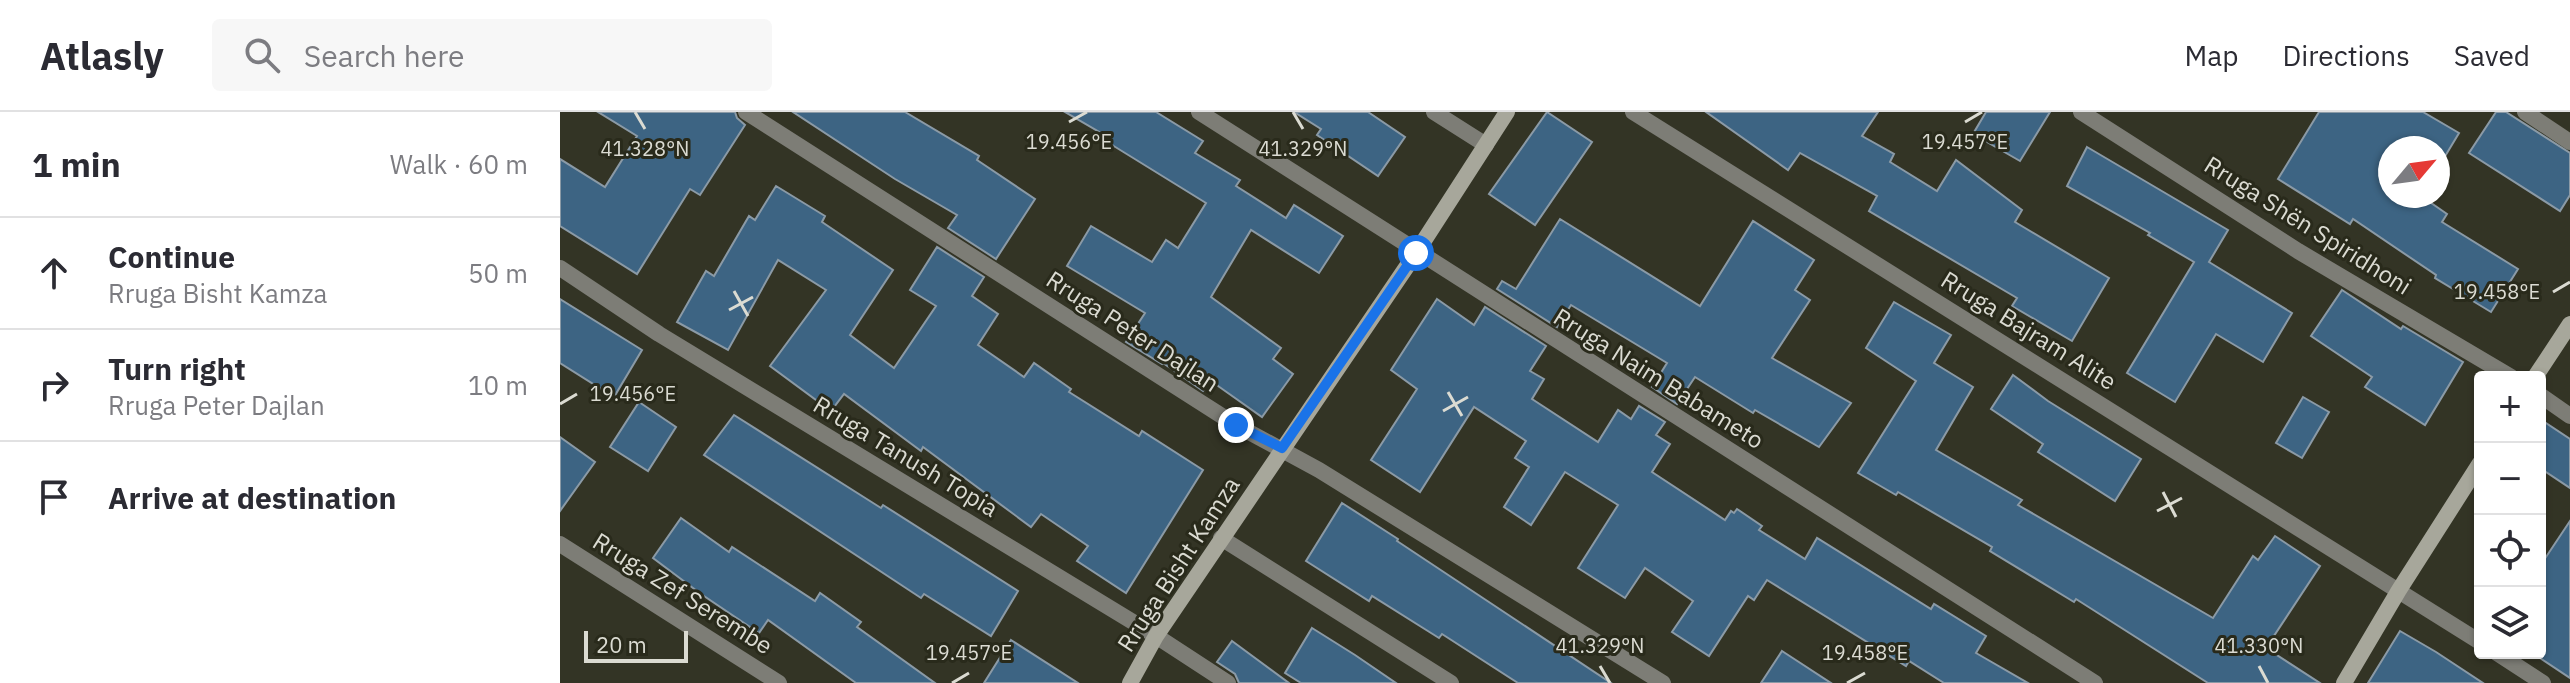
<!DOCTYPE html>
<html lang="en">
<head>
<meta charset="utf-8">
<style>
  :root { --surface:#fff; --page:#f7f7f7; --text:#2b2b33; --muted:#7c7c81; --line:#e1e1e2 }
  body { margin:0; font-family:"IBM Plex Sans",sans-serif; background:var(--page); color:var(--text) }
  .controls { position:absolute; right:24px; bottom:24px; display:grid; overflow:hidden; border-radius:8px; box-shadow:0 2px 6px #0004 }
  .controls button { width:72px; height:72px; display:grid; place-items:center; padding:0; border:0; border-bottom:2px solid var(--line); background:var(--surface); color:var(--text); font:40px sans-serif }
  .compass { position:absolute; left:1818px; top:24px; width:72px; height:72px; border-radius:50%; background:var(--surface); box-shadow:0 2px 6px #0004; rotate:61deg }
  .scale { position:absolute; left:24px; bottom:20px; width:104px; box-sizing:border-box; padding-left:8px; border:4px solid #dbdbd2; border-top:0; font-size:22px; line-height:28px; white-space:nowrap; color:#dbdbd2; -webkit-text-stroke:6px #292a1b; paint-order:stroke }
  .stop { position:absolute; width:24px; height:24px; margin:-18px; border:6px solid #1a73e8; border-radius:50%; background:#fff }
  .stop.end { background:#1a73e8; border-color:#fff; box-shadow:0 2px 8px #0008 }
  .list { margin:0; padding:0; list-style:none }
  h2 { display:flex; justify-content:space-between; align-items:center; height:104px; margin:0; padding:0 32px; font-size:34px }
  h2 small { font-size:26px; font-weight:400; color:var(--muted) }
  .list li { display:grid; grid-template-columns:52px 1fr auto; gap:24px; align-items:center; box-sizing:border-box; height:112px; padding:0 32px; border-top:2px solid var(--line) }
  .list b { display:block; font-size:30px; white-space:nowrap }
  .list p { margin:0; font-size:26px; white-space:nowrap; color:var(--muted) }
  .list em { font-size:26px; font-style:normal; color:var(--muted) }
  .icon { flex:none; width:44px; height:44px; fill:none; stroke:currentColor; stroke-width:2; stroke-linecap:round; stroke-linejoin:round }
  .map { position:relative; flex:none; width:2010px; height:571px; overflow:hidden }
  header { display:flex; align-items:center; gap:48px; box-sizing:border-box; height:112px; padding:0 40px; background:var(--surface); border-bottom:2px solid var(--line) }
  header strong { font-size:38px }
  nav { display:flex; gap:44px; margin-inline-start:auto; font-size:28px }
  .search { width:560px; height:72px; background:var(--page); display:flex; align-items:center; gap:20px; box-sizing:border-box; padding:0 28px; border-radius:8px; color:var(--muted); font-size:30px }
  main { display:flex }
  aside { flex:1; background:var(--surface) }
  .map>svg:first-child { display:block }
</style>
</head>
<body>
<header>
<strong>Atlasly</strong>
<div class="search"><svg class="icon" aria-label="search" viewBox="0 0 24 24"><circle cx="10" cy="10" r="6"/><path d="M15 15l6 6"/></svg>Search here</div>
<nav><a>Map</a><a>Directions</a><a>Saved</a></nav>
</header>
<main>
<aside>
<h2>1 min<small>Walk · 60 m</small></h2>
<ul class="list">
<li><svg class="icon" aria-label="ahead" viewBox="0 0 24 24"><path d="M12 20V5M6 11l6-6 6 6"/></svg><div><b>Continue</b><p>Rruga Bisht Kamza</p></div><em>50 m</em></li>
<li><svg class="icon" aria-label="right" viewBox="0 0 24 24"><path d="M7 20v-9h11M14 6l5 5-5 5"/></svg><div><b>Turn right</b><p>Rruga Peter Dajlan</p></div><em>10 m</em></li>
<li><svg class="icon" aria-label="arrive" viewBox="0 0 24 24"><path d="M6 21V4h12l-3 4 3 4H6"/></svg><div><b>Arrive at destination</b></div></li>
</ul>
</aside>
<div class="map">
<svg width="2010" height="571" viewBox="0 0 2010 571">
  <rect width="100%" height="100%" fill="#333425"/>
  <g fill="#3d6483" stroke="#8b9aa6" stroke-width="2">
    <polygon points="38,0 175,0 177,6 185,13 140,83 130,77 77,162 0,114 0,47 45,75 77,24"/>
    <polygon points="233,0 345,0 419,44 417,48 475,87 436,147 388,116 397,103 335,67"/>
    <polygon points="505,0 596,0 643,29 635,41 680,68 676,74 726,106 734,93 783,124 759,161 691,118 651,185 721,236 713,247 733,262 702,305 651,269 643,279 603,251 602,252 566,230 585,201 507,154 531,114 592,150 606,128 618,136 646,91 544,28 546,24"/>
    <polygon points="734,0 808,0 845,25 818,64 757,23 761,17"/>
    <polygon points="987,0 1032,30 975,113 929,82"/>
    <polygon points="1146,0 1318,0 1302,24 1334,42 1330,50 1377,79 1396,48 1462,98 1455,110 1549,166 1512,229 1452,194 1457,186 1309,99 1317,84 1240,41 1228,58"/>
    <polygon points="1426,0 1490,0 1460,49 1413,22"/>
    <polygon points="1759,0 1863,0 1899,21 1878,56 1878,36 1830,36 1830,84 1861,84 1887,102 1882,110 1958,157 1931,200 1875,166 1876,163 1793,107 1790,112 1718,67"/>
    <polygon points="1936,0 1946,0 2010,41 2010,83 2000,99 1909,41"/>
    <polygon points="1527,35 1668,118 1649,150 1732,201 1703,250 1656,222 1615,290 1567,261 1634,150 1588,123 1590,121 1507,74"/>
    <polygon points="216,74 265,104 262,110 333,158 290,223 334,256 376,194 350,178 377,135 424,165 412,184 438,202 418,233 464,265 474,251 511,277 509,280 579,324 582,319 643,358 566,481 517,449 528,434 481,402 471,415 363,335 361,339 284,282 271,299 210,254 266,178 218,148 168,238 117,210 146,159 154,164 189,104 195,108"/>
    <polygon points="1000,107 1140,194 1193,109 1254,148 1235,178 1250,188 1212,246 1291,291 1259,335 1195,298 1193,301 1135,265 1117,292 1092,275 1107,251 1011,193 997,215 937,177 942,169 956,177"/>
    <polygon points="1782,178 1841,217 1843,214 1903,250 1865,313 1805,275 1812,265 1751,224"/>
    <polygon points="0,187 82,238 54,285 0,251"/>
    <polygon points="877,187 914,213 925,195 986,234 970,259 984,267 972,287 1038,330 1058,298 1071,307 1079,294 1105,310 1096,323 1110,332 1092,360 1165,408 1171,399 1174,401 1177,397 1202,414 1199,418 1245,447 1257,426 1371,497 1374,492 1426,524 1416,541 1468,571 1384,571 1349,549 1346,554 1207,468 1194,488 1188,484 1149,544 1112,520 1133,489 1085,456 1065,486 1018,456 1058,393 1005,360 971,413 944,395 969,355 955,346 966,329 914,295 860,380 811,348 857,277 831,258"/>
    <polygon points="1334,190 1391,223 1374,251 1413,275 1376,338 1462,388 1458,393 1653,506 1693,444 1698,448 1715,424 1760,454 1706,536 1760,571 1648,571 1516,487 1514,490 1430,439 1432,435 1338,380 1336,383 1298,361 1356,269 1306,236"/>
    <polygon points="1453,263 1488,289 1581,347 1555,389 1478,340 1483,332 1431,297"/>
    <polygon points="1743,285 1769,300 1742,346 1716,331"/>
    <polygon points="79,290 116,315 88,359 50,335"/>
    <polygon points="174,303 321,396 323,393 458,479 431,524 364,482 361,486 144,343"/>
    <polygon points="1980,307 2010,327 2010,376 1980,356"/>
    <polygon points="0,325 35,350 0,399"/>
    <polygon points="782,391 838,427 837,429 1051,571 958,571 882,522 879,526 812,484 809,489 746,449"/>
    <polygon points="121,406 169,440 172,435 255,489 260,481 301,510 297,515 375,571 296,571 208,508 199,521 141,482 93,446"/>
    <polygon points="2010,409 2010,566 1980,546 1980,454"/>
    <polygon points="752,516 795,543 836,571 741,571 725,561"/>
    <polygon points="1840,519 1876,540 1923,571 1808,571"/>
    <polygon points="451,528 518,571 424,571"/>
    <polygon points="672,529 729,571 679,571 675,562 657,550"/>
    <polygon points="1222,539 1271,571 1201,571"/>
  </g>
  <g fill="none" stroke-linecap="round" stroke-linejoin="round">
    <g stroke="#7d7d76" stroke-width="16">
      <polyline points="186,0 676,313 759,358 1103,571"/>
      <polyline points="639,0 1535,571"/>
      <polyline points="874,0 926,33"/>
      <polyline points="1073,0 1920,530"/>
      <polyline points="1521,0 1738,139 1951,265"/>
      <polyline points="1965,0 2010,30"/>
      <polyline points="0,156 99,222 596,524 668,571"/>
      <polyline points="1980,283 2010,304"/>
      <polyline points="661,426 891,571"/>
      <polyline points="0,432 219,571"/>
      <polyline points="1937,541 1983,571"/>
    </g>
    <g stroke="#a7a79b" stroke-width="16">
      <polyline points="1975,265 2010,212"/>
      <polyline points="570,571 596,524 856,141 947,0"/>
      <polyline points="1784,571 1839,478 1920,351"/>
    </g>
  </g>
  <g fill="none" stroke-linecap="round" stroke-linejoin="round">
    <polyline stroke="#1a73e8" stroke-width="10" points="676,313 722,336 856,141"/>
  </g>
  <path fill="none" stroke="#dbdbd2" stroke-width="3" d="M 75,0 L 85,17M 733,0 L 743,17M 509,10 L 527,0M 1405,10 L 1422,0M 174,179 L 188,204M 1993,180 L 2010,170M 169,198 L 193,185M 888,280 L 902,304M 0,292 L 17,282M 883,299 L 908,285M 1603,380 L 1616,405M 1597,399 L 1622,386M 1040,554 L 1050,571M 1699,554 L 1708,571M 392,571 L 409,561M 1287,571 L 1305,561"/>
  <g text-anchor="middle" dominant-baseline="central" stroke-width="6" stroke-linejoin="round" paint-order="stroke">
    <g font-size="24" fill="#dbdbd2" stroke="#292a1b">
      <text transform="translate(1748 113) rotate(32)">Rruga Shën Spiridhoni</text>
      <text transform="translate(1469 218) rotate(32)">Rruga Bajram Alite</text>
      <text transform="translate(573 219) rotate(33)">Rruga Peter Dajlan</text>
      <text transform="translate(1099 266) rotate(32)">Rruga Naim Babameto</text>
      <text transform="translate(346 344) rotate(31)">Rruga Tanush Topia</text>
      <text transform="translate(618 452) rotate(-57)">Rruga Bisht Kamza</text>
      <text transform="translate(123 481) rotate(32)">Rruga Zef Serembe</text>
    </g>
  </g>
  <g font-size="20" text-anchor="middle" fill="#dbdbd2" stroke="#292a1b" stroke-width="6" stroke-linejoin="round" paint-order="stroke">
    <text x="509" y="37">19.456°E</text>
    <text x="1405" y="37">19.457°E</text>
    <text x="85" y="44">41.328°N</text>
    <text x="743" y="44">41.329°N</text>
    <text x="1937" y="187">19.458°E</text>
    <text x="73" y="289">19.456°E</text>
    <text x="1040" y="541">41.329°N</text>
    <text x="1699" y="541">41.330°N</text>
    <text x="409" y="548">19.457°E</text>
    <text x="1305" y="548">19.458°E</text>
  </g>
</svg>
<div class="controls">
<button>+</button>
<button>−</button>
<button><svg class="icon" aria-label="locate" viewBox="0 0 24 24"><circle cx="12" cy="12" r="6"/><path d="M12 2v4M12 18v4M2 12h4M18 12h4"/></svg></button>
<button><svg class="icon" aria-label="layers" viewBox="0 0 24 24"><path d="M12 4l9 5-9 5-9-5zM3 14l9 5 9-5"/></svg></button>
</div>
<svg class="compass" viewBox="-18 -18 36 36"><path d="M0-13l5 13h-10z" fill="#e53935"/><path d="M0 13l5-13h-10z" fill="#7c7c81"/></svg>
<div class="scale">20 m</div>
<div class="stop" style="left:856px;top:141px"></div>
<div class="stop end" style="left:676px;top:313px"></div>
</div>
</main>
</body>
</html>
